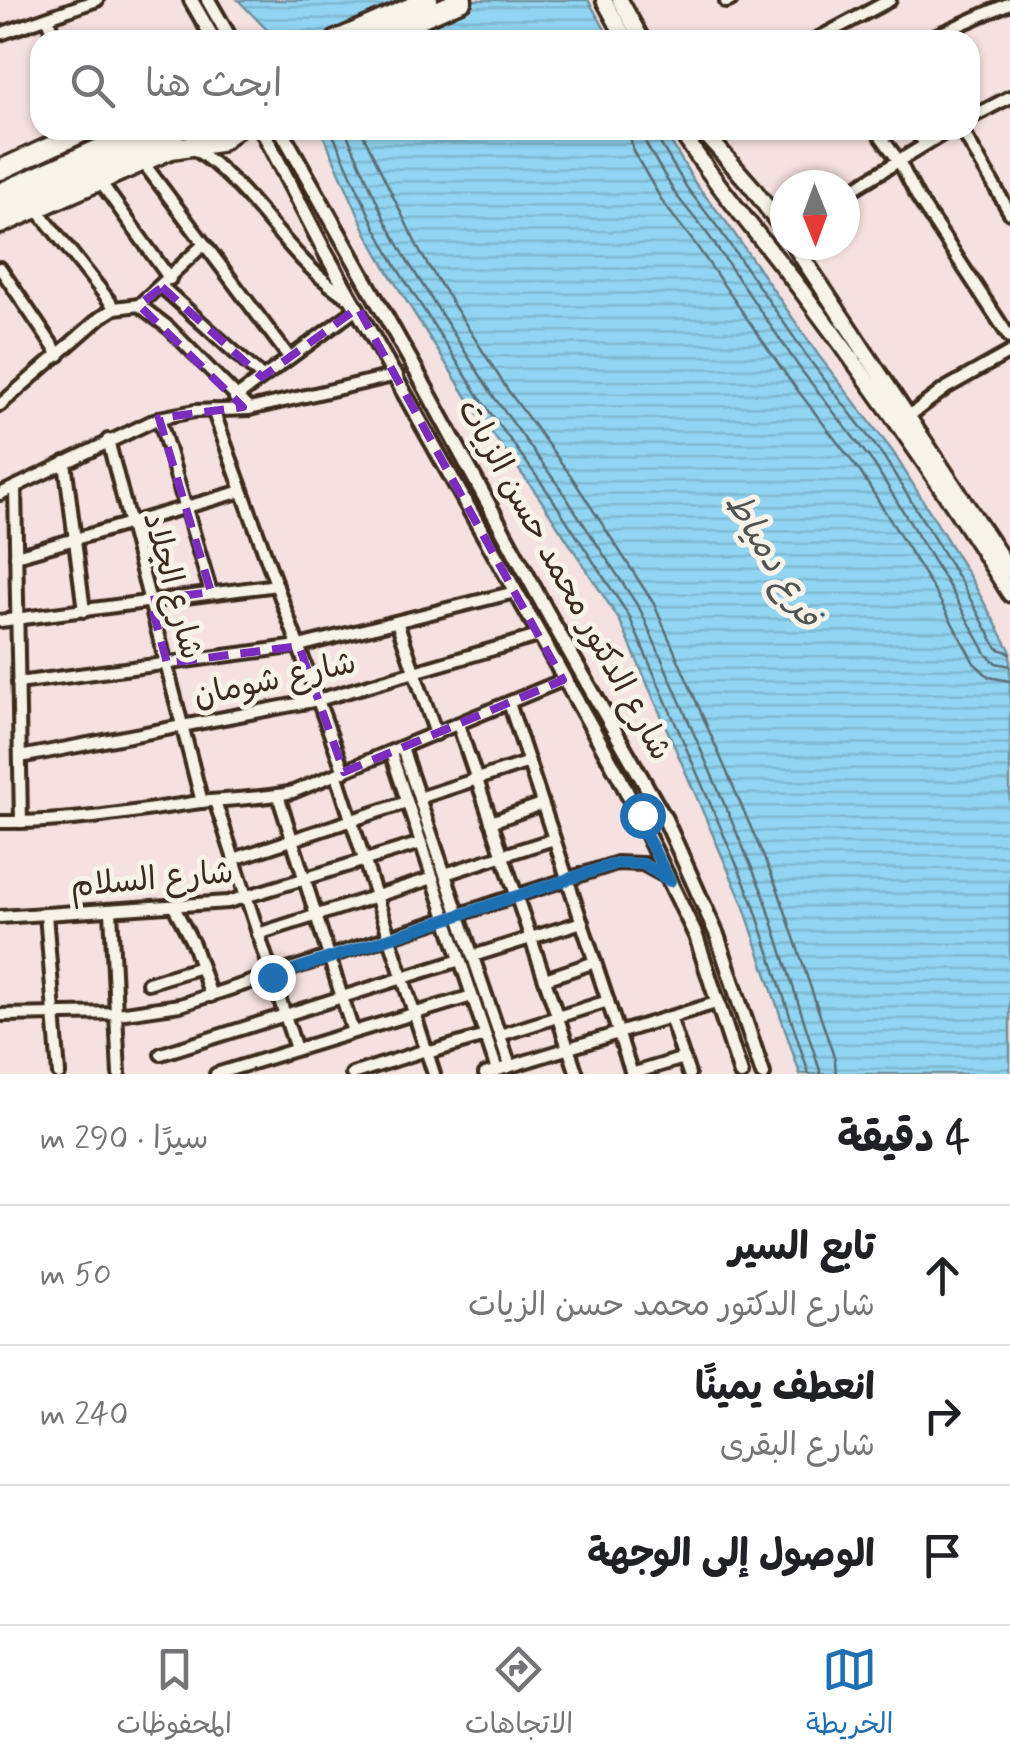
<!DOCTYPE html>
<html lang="ar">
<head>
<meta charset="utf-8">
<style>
  :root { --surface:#fff; --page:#f2f2f2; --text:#202124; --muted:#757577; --line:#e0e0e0; --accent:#1f6fb2 }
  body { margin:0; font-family:Mynerve,"Playpen Sans Arabic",sans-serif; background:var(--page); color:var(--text); direction:rtl }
  .compass { position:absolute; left:770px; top:170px; width:90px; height:90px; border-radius:50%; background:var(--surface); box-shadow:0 2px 8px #0004; rotate:179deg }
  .stop { position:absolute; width:30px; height:30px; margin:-22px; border:8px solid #1f6fb2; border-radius:50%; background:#fff }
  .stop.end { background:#1f6fb2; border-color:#fff; box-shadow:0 2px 10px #0008 }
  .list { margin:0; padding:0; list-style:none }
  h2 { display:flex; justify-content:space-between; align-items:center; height:130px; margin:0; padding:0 40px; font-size:42px }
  h2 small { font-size:32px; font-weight:400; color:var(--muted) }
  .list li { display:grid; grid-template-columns:65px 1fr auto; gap:30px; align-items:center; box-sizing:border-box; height:140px; padding:0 40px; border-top:2px solid var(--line) }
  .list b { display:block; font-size:38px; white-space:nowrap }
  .list p { margin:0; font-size:32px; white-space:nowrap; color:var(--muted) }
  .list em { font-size:32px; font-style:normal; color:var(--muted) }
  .icon { flex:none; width:55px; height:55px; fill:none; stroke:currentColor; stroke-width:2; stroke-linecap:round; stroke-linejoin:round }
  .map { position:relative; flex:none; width:1010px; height:1074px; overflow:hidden; direction:ltr }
  .search { position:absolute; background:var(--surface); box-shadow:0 2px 8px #0004; left:30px; right:30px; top:30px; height:110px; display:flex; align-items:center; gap:25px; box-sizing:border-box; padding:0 35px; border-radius:30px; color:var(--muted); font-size:38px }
  .sheet { height:550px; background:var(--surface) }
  nav { display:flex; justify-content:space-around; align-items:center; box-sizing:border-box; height:140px; border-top:2px solid var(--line); background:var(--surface); font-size:28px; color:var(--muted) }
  nav a { display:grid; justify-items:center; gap:5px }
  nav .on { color:var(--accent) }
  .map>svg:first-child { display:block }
</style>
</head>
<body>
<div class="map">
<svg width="1010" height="1074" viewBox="0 0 1010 1074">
  <defs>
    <pattern id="water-rules" width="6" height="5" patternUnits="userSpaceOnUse" patternTransform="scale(2.5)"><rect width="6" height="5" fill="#91d5f3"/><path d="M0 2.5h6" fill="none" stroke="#7eb7d0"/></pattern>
  </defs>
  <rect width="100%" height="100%" fill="#f5e1df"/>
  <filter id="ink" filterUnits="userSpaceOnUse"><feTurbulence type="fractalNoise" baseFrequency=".01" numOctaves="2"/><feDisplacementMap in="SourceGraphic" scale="20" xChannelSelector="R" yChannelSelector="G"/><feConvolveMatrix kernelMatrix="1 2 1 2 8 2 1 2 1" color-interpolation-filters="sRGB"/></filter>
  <g filter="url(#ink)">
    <g fill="url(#water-rules)" stroke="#6f919e" stroke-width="2.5">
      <polygon points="238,0 588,0 611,40 277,40"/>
      <polygon points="321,130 664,130 695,183 727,223 819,356 893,452 970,577 1010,650 1010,1074 800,1074 743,904 620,621 539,497 475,410 389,273 366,232"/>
    </g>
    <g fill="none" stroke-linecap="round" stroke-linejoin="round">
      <g stroke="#5d6e73" stroke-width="2.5">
        <polyline points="331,130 375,227 397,268 484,404 548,492 629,616 752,900 809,1074"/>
        <polyline points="345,130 386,222 408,262 494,397 558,485 641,611 764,896 821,1074"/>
        <polyline points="361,130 421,254 507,389 571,476 654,604 778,890 835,1060 836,1074"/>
        <polyline points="629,130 633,151 664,204 696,245 789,379 861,473 937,595 974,663 989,677 1010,681"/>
        <polyline points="644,130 646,144 676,195 709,236 801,370 874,464 950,588 987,655 996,663 1010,666"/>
        <polyline points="656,130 657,138 687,188 719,229 811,362 884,457 961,582 997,648 1010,653"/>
      </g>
      <defs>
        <g id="minor">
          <polyline points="726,2 731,0"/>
          <polyline points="49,18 53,40"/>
          <polyline points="0,34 97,0"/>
          <polyline points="815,40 890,0"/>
          <polyline points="925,40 1010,3"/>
          <polyline points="970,118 1010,97"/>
          <polyline points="876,130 899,161 918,198 1010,338"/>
          <polyline points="914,130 926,144"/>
          <polyline points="962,130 1010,213"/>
          <path d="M 191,147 C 255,186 286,262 352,300"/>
          <polyline points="142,161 289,357"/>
          <polyline points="99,180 170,279"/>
          <polyline points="845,194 949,130"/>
          <polyline points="36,208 115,308"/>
          <polyline points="0,268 59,355"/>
          <polyline points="162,287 262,377"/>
          <polyline points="139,305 203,245"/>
          <polyline points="235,398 358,308"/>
          <polyline points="0,405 101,317 115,308 139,305 169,328 249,409"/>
          <polyline points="213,410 344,772"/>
          <polyline points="909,416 946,388 1010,352"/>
          <polyline points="159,418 211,592"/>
          <polyline points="108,440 202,802"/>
          <polyline points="65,462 84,611"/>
          <polyline points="15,487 21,822"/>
          <polyline points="0,494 159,418 195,411 249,409 397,375"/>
          <polyline points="16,556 242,491"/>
          <polyline points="0,621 277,585"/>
          <polyline points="397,622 436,734"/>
          <polyline points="18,683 299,646 515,592"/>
          <polyline points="509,703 632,1074"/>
          <polyline points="458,724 577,1074"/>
          <polyline points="402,748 510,1066"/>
          <polyline points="391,753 497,1070"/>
          <polyline points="20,757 318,700 538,636"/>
          <polyline points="337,776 434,1074"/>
          <polyline points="278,795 353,1032"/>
          <polyline points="419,798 529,762"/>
          <polyline points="215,801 296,1049"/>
          <path d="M 0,822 C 66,823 128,813 193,803 C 226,798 259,800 293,792 L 563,680"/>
          <polyline points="491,822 542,804"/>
          <polyline points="234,859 407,802"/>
          <polyline points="445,874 554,839"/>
          <polyline points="174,907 193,944 211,996"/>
          <polyline points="111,911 119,1074"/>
          <polyline points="46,914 59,1074"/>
          <polyline points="0,917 228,902 421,843"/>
          <polyline points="258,934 433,878"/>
          <polyline points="473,956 582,922"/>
          <polyline points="545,979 595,962"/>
          <polyline points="148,983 201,967"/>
          <polyline points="0,1015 125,1013 180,1005 617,863 643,864 665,876"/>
          <polyline points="670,1017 689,1074"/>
          <polyline points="500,1035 608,1001"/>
          <polyline points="427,1053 485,1036"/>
          <polyline points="161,1054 460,960"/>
          <polyline points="216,1074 472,996"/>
          <polyline points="352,1074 426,1050"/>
          <polyline points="485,1074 719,1002"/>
          <polyline points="631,1074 684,1058"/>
        </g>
        <g id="tertiary">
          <polyline points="191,0 214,40"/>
          <polyline points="208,0 231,40"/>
          <polyline points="262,130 325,252 619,776 696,936 741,1074"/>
          <polyline points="281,130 413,365 553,623 665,819 717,935 763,1074"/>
        </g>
        <g id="secondary">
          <polyline points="604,0 626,40"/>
          <polyline points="620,0 642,40"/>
          <path d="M 680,130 C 717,187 760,236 801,290 C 875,388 945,489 1010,594"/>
          <polyline points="702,130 752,187 785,232"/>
          <polyline points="794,245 1010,571"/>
        </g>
        <g id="trunk">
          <polyline points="337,40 428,0"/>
          <polyline points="370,40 462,0"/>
          <polyline points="0,170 87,130"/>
          <polyline points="0,193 142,130"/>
          <polyline points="0,208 178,130"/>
          <polyline points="0,224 171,149 219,142 234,130"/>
        </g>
      </defs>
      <use href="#minor" stroke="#3b2a1e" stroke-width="18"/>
      <use href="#tertiary" stroke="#3b2a1e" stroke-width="20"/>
      <use href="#secondary" stroke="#3b2a1e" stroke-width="21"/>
      <use href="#trunk" stroke="#3b2a1e" stroke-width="25"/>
      <use href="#minor" stroke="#f7f3e8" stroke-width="10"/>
      <use href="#tertiary" stroke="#f7f3e8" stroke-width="12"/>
      <use href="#secondary" stroke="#f7f3e8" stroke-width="14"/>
      <use href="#trunk" stroke="#f7f3e8" stroke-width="18"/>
    </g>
  </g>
  <g fill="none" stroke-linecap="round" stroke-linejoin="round" filter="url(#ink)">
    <polyline stroke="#1f6fb2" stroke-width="12" points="272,977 617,863 643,864 670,881 635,814 642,815"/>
  </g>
  <path fill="none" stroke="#7b2cbf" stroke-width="8" stroke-dasharray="20 12" stroke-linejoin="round" d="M 162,287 L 262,377 L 358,308 L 563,680 L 344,772 L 299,646 L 167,663 L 150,600 L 211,592 L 159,418 L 243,407 L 139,305 Z"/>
  <g text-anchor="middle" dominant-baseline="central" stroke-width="10" stroke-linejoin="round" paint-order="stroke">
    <g font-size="32" fill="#3b2a1e" stroke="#f7f3e8">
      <text transform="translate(564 580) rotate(61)">شارع الدكتور محمد حسن الزيات</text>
      <text transform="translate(172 586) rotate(75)">شارع الجلاد</text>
      <text transform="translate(275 680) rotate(-12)">شارع شومان</text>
      <text transform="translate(152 880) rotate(-5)">شارع السلام</text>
    </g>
    <g font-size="35" font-style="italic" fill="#505553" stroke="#f7f3e8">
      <text transform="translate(772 560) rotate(59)">فرع دمياط</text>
    </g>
  </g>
</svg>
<svg class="compass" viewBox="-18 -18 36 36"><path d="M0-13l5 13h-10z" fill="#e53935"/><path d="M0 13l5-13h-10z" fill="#757577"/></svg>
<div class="stop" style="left:642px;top:815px"></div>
<div class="stop end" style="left:272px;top:977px"></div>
<div class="search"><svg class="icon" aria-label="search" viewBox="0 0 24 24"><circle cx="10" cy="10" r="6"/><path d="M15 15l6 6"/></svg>ابحث هنا</div>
</div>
<section class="sheet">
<h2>4 دقيقة<small>سيرًا · 290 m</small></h2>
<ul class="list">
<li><svg class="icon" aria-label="ahead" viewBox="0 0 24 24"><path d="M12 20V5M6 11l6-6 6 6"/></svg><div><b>تابع السير</b><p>شارع الدكتور محمد حسن الزيات</p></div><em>50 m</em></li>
<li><svg class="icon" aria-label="right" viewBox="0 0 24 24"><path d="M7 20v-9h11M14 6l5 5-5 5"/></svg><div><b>انعطف يمينًا</b><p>شارع البقرى</p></div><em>240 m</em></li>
<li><svg class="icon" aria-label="arrive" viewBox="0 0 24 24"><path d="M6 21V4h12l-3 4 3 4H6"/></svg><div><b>الوصول إلى الوجهة</b></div></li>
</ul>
</section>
<nav>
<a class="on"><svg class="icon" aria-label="map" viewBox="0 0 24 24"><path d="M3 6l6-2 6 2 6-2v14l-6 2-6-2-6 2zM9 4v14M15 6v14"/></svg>الخريطة</a>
<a><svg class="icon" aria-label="directions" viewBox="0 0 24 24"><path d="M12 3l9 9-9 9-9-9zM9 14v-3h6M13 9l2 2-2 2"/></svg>الاتجاهات</a>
<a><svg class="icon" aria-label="saved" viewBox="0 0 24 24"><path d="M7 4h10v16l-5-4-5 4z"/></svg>المحفوظات</a>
</nav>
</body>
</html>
